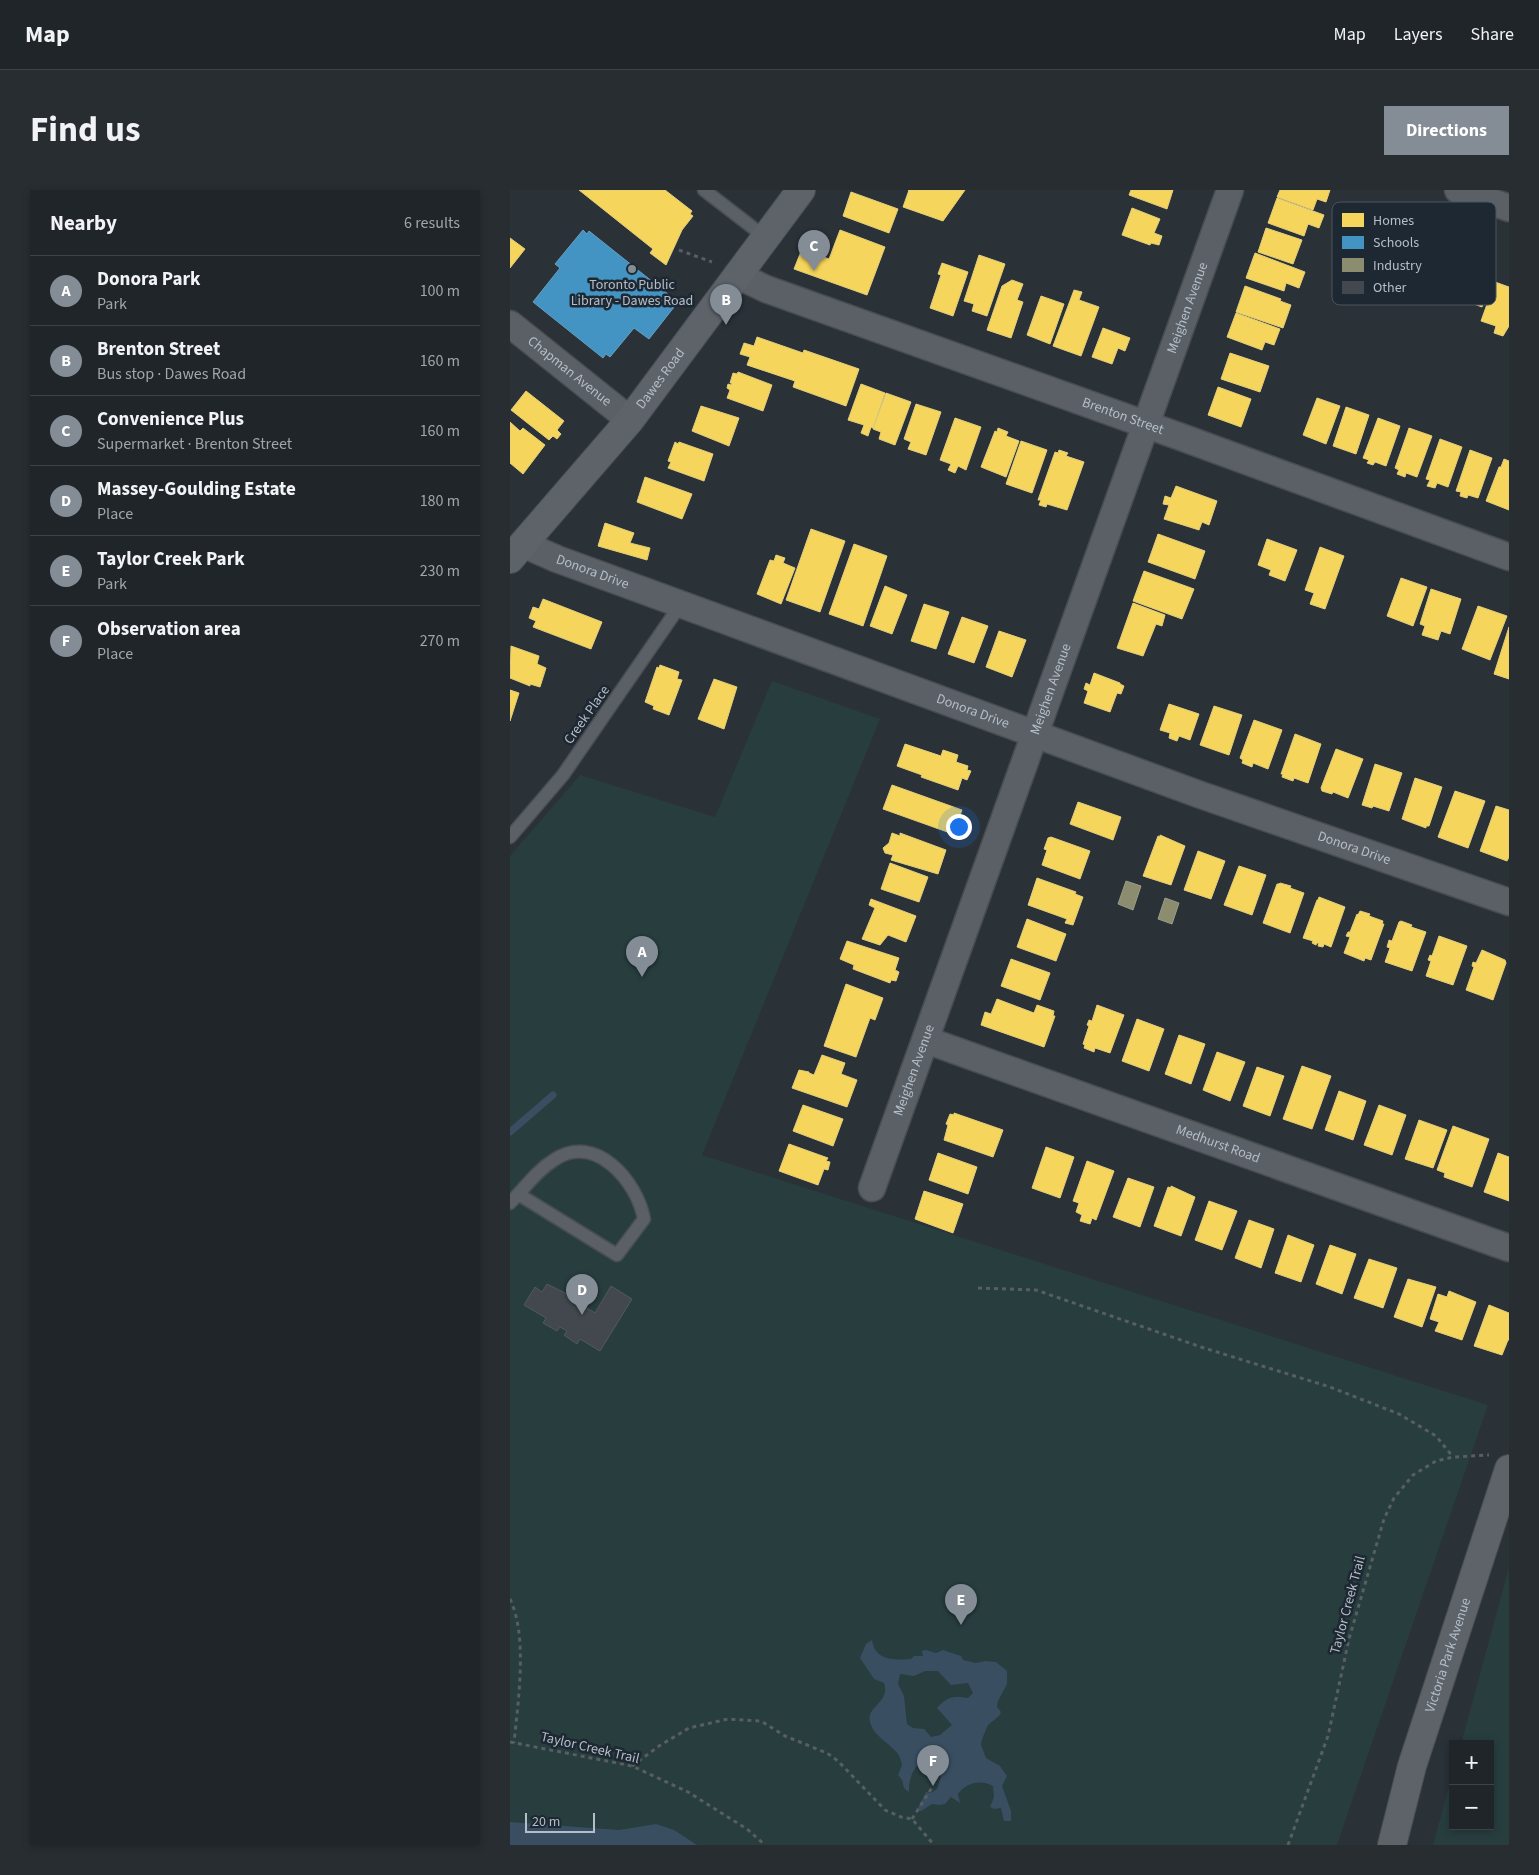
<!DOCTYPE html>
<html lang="en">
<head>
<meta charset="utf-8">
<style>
  :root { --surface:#202529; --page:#282d31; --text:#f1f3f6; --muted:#a2a5a8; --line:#3d4246; --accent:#848d95 }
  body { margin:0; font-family:"Source Sans 3",sans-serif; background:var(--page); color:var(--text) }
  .controls { position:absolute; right:15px; bottom:15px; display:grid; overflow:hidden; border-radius:0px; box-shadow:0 2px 8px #0003 }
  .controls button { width:45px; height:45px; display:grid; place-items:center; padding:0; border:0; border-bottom:1px solid var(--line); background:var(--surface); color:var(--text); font:25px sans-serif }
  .scale { position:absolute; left:15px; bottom:12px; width:70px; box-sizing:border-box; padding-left:5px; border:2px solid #b4bec8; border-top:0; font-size:14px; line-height:18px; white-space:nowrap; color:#b4bec8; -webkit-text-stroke:4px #1d2832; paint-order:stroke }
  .you { position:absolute; left:448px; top:636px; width:18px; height:18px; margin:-12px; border:4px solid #fff; border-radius:50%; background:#1a73e8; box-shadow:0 0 0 8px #1a73e833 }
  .badge { display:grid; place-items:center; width:32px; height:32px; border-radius:50%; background:var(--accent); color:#fff; font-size:16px; font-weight:700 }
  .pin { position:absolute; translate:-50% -41px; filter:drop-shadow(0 1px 2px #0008) }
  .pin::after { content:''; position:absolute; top:26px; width:18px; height:15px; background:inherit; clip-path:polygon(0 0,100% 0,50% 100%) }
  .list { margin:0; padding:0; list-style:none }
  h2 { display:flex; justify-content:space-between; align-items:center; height:65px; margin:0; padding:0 20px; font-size:21px }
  h2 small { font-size:16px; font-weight:400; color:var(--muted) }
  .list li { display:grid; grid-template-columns:32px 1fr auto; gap:15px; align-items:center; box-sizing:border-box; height:70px; padding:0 20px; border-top:1px solid var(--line) }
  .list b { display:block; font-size:19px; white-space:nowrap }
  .list p { margin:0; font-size:16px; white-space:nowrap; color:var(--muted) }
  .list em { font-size:16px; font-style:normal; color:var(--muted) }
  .map { position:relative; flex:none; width:999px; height:1655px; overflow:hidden; border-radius:0px }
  header { display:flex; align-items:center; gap:30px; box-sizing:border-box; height:70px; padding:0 25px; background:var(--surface); border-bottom:1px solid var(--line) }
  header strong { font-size:24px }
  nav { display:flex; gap:28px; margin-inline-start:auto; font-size:18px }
  .intro { display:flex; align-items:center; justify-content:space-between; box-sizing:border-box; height:120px; padding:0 30px }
  h1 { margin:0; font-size:35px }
  .button { padding:12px 22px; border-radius:0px; background:var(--accent); color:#fff; font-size:18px; font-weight:700 }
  main { display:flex; gap:30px; padding:0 30px }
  aside { flex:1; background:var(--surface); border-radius:0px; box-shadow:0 2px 8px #0003 }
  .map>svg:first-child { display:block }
</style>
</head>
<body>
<header>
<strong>Map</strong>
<nav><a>Map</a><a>Layers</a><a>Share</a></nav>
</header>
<div class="intro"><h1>Find us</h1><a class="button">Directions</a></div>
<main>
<aside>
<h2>Nearby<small>6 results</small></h2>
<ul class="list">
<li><span class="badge">A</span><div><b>Donora Park</b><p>Park</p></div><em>100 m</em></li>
<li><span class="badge">B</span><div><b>Brenton Street</b><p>Bus stop · Dawes Road</p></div><em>160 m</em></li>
<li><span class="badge">C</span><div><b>Convenience Plus</b><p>Supermarket · Brenton Street</p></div><em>160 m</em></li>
<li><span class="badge">D</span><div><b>Massey-Goulding Estate</b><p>Place</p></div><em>180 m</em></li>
<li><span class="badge">E</span><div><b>Taylor Creek Park</b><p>Park</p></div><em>230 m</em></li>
<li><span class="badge">F</span><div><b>Observation area</b><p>Place</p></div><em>270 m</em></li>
</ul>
</aside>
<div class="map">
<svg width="999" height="1655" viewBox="0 0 999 1655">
  <rect width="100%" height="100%" fill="#2a3137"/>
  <g fill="#273d3e">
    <polygon points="262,491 370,529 192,965 978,1215 827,1655 0,1655 0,666 70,585 205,627"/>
    <polygon points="999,1377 999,1655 923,1655 943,1582 943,1636 980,1636 980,1554 951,1554"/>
  </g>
  <g fill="#394e61" fill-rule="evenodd">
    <path d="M 362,1450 C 365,1471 384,1470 401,1469 L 404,1466 L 413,1466 L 412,1461 L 416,1460 L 426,1463 L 433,1460 L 451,1466 L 453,1470 L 466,1473 L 475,1471 L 486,1472 L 497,1481 L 497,1494 L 488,1511 L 487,1517 L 491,1522 L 489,1526 L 478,1535 L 472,1549 L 471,1555 L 476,1568 L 490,1576 L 497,1586 L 492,1596 L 501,1621 L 501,1631 L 494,1631 L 491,1618 L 484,1619 L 480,1617 L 484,1607 L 483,1596 C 470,1589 456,1593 448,1604 L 450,1613 L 441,1607 L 435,1614 L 429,1615 L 422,1614 L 411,1621 L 407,1620 L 416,1602 L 421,1603 L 427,1599 L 431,1587 C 417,1556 398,1578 399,1602 L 394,1598 L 392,1590 L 388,1585 L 392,1575 C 391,1571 390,1567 388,1564 C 381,1554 365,1547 361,1535 C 353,1516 381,1514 374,1493 L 364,1489 L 350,1468 L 356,1454 ZM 415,1481 L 428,1481 L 441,1495 L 458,1493 L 463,1503 L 458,1508 C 443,1506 438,1506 427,1518 L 442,1535 L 430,1545 L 421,1547 L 414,1539 L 403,1538 L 397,1534 L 394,1506 L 388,1494 L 390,1484 L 404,1486 Z"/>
    <polygon points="0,1632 109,1640 146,1634 164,1640 187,1655 0,1655"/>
  </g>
  <g fill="#f6d55c" stroke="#e2ce7c">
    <polygon points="69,0 155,0 182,21 180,24 183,26 172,40 156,75 140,63 143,59"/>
    <polygon points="399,0 398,0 455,0 433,31 393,17"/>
    <polygon points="621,0 663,0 657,19 619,5"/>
    <polygon points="770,0 820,0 816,12 807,9 803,20 767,7"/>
    <polygon points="341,2 388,19 379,43 333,26"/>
    <polygon points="767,8 814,25 809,38 798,34 794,46 758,33"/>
    <polygon points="622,18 650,29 644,43 652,46 649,55 641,53 640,55 612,45"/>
    <polygon points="756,38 792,50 783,74 748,62"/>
    <polygon points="330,40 375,57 357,105 284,79 292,59 319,69"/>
    <polygon points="0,48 15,59 0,78"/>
    <polygon points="745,63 795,82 789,98 776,93 774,101 736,88"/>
    <polygon points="469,65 495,74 477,126 462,121 464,114 454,111"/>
    <polygon points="432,73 458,82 443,126 420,118 431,85 428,84"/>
    <polygon points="953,80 982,91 972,117 943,106"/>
    <polygon points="502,90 513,94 507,110 513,112 501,148 477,140 492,96"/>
    <polygon points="985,92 999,97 999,136 993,146 984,143 986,136 971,131"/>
    <polygon points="735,96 771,109 770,111 781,115 773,138 726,122"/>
    <polygon points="564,100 572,102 569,110 589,117 571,166 543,156"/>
    <polygon points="531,106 554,114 540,154 517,145"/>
    <polygon points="726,123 770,139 764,155 755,152 752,160 717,147"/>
    <polygon points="593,138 620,148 615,161 608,158 602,174 582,167"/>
    <polygon points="247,147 293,163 294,160 349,179 336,216 283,197 285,191 237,175 240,167 230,164 234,153 244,156"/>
    <polygon points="720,163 759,176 750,202 711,189"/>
    <polygon points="228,182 262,195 253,221 217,208 220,200 217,198 218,194 221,195 222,193 220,193 223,183 227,184"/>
    <polygon points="351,194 375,203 363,238 361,237 358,246 351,243 354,235 338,230"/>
    <polygon points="708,197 741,209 731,237 698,225"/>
    <polygon points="16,201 54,231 47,240 51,244 47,249 43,246 39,250 1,220"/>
    <polygon points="376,203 401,212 385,255 369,249 371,242 363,239"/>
    <polygon points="807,208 830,216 816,254 793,245"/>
    <polygon points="406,214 431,222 416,265 398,259 401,252 394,249"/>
    <polygon points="191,216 229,228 219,256 182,241"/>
    <polygon points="836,217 859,225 846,264 823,256"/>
    <polygon points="445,228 471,237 456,280 448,276 445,283 438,280 441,274 430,270"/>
    <polygon points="868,228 890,236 876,276 865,272 863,275 857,273 859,270 853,268"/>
    <polygon points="0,232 10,241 13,238 35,255 13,284 0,273"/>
    <polygon points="488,238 498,242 496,246 509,251 496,287 471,277 485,241 487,242"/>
    <polygon points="899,238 922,246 907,287 896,283 895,287 887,284 889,280 885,278"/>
    <polygon points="930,249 952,257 938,297 927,293 925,298 917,296 920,290 916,289"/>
    <polygon points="511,251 537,260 522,303 496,294"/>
    <polygon points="165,252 168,254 169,252 203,264 194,291 158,278 161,272 158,271"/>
    <polygon points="549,260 558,263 556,266 574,272 557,320 537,314 536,317 529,315 531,310 528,310 545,262 548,263"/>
    <polygon points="960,260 982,268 968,308 958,305 957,308 950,306 951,302 946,301"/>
    <polygon points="994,269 999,271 999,320 976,311 989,277 991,277"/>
    <polygon points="135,287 182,304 172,329 127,312"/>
    <polygon points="666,296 707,311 699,335 692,332 689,340 654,329 659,315 653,314 655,306 661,308"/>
    <polygon points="95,333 124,343 120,353 140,358 137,370 88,356"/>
    <polygon points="301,339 335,351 310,422 276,410"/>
    <polygon points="648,344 695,361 685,389 638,372"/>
    <polygon points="757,349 787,360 775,391 759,385 761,380 748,375"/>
    <polygon points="344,354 377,366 353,436 319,424"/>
    <polygon points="810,357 834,366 815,419 800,414 804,403 795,400"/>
    <polygon points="266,365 275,368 273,373 285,378 271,414 247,404 260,370 264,371"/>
    <polygon points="634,381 684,399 672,429 623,411"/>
    <polygon points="891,388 917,397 903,436 877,426"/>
    <polygon points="375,396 397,405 382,444 360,436"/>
    <polygon points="921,399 951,409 940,444 931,441 928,450 912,445 915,436 910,434"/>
    <polygon points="33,409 92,432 81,459 23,437 26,431 19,428 23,417 29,419"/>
    <polygon points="623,413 655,425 652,436 646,434 633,466 607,458"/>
    <polygon points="414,414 439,422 426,459 401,451"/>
    <polygon points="968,416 997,426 980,470 952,459"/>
    <polygon points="452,427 478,436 464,473 438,464"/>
    <polygon points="999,437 999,489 984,484"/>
    <polygon points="489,441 516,450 502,487 476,477"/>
    <polygon points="1,456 29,466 27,474 36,478 30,497 20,494 20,496 0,488"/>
    <polygon points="150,475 169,482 167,489 172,490 159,525 143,519 144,516 135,512 147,477 149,478"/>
    <polygon points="584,483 610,493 610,494 614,496 611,504 607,503 600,522 574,513 578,501 574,499 576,493 580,495"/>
    <polygon points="204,489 227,497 214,539 188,529"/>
    <polygon points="0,500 9,503 0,531"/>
    <polygon points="659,514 689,524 680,550 669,546 667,551 659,548 660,543 650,540"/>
    <polygon points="704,516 732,525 719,565 690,555"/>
    <polygon points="744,530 772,540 758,579 743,573 742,577 732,573 733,570 730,568"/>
    <polygon points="785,544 811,554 798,593 784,588 783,591 772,587 773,584 771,584"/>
    <polygon points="395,554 431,566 433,560 448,565 446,572 458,576 457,580 461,581 457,590 452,588 448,600 411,587 412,585 387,576"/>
    <polygon points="826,559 853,569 838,608 823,602 822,604 812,601 811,598"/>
    <polygon points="865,574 892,583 879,621 863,616 862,618 852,615"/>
    <polygon points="905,588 932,597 919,636 916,636 916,638 892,629"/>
    <polygon points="382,595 452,620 443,644 373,619"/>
    <polygon points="945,601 975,611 958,658 928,647"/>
    <polygon points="568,612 611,627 603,650 560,634"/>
    <polygon points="986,616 999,620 999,667 997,671 970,661"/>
    <polygon points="382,643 390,646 390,643 436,660 428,684 381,670 383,665 375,663 373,658 379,653"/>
    <polygon points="650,645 675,656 661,695 633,686 648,646 650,647"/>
    <polygon points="541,647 580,661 570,689 532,675 537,660 534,659 538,648"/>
    <polygon points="688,661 715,671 701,709 674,700"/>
    <polygon points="380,673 418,687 409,712 371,699"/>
    <polygon points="729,676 756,685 742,725 714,715"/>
    <polygon points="527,688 566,702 565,704 573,707 563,735 555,733 557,729 518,715"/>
    <polygon points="770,693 781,696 780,698 794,703 780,743 753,733 767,694 769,694"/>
    <polygon points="809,707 835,717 821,757 814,754 813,757 808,756 809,753 807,753 806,755 802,753 803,751 793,748 807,710 808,710"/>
    <polygon points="361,709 406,726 396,752 378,745 370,755 352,749 365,718 359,715"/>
    <polygon points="850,721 860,724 859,726 873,731 872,734 874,734 861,770 855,768 854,771 834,763 840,747 836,746 838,742 840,742 847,724 848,725"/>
    <polygon points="517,729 556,744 546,771 507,757"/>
    <polygon points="891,731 902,735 901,737 916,742 902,781 875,772 880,758 877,757 879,750 882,751 889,732"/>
    <polygon points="929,746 957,756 943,795 916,786 921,771 918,770 920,765 922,766"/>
    <polygon points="337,751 389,768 385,780 389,782 386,791 381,790 380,793 343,779 344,775 330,769"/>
    <polygon points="972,760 995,770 996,773 983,810 956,800 964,777 962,776 963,772 966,773"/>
    <polygon points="501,769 540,783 530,810 491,796"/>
    <polygon points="336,794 373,808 365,830 360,828 346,867 314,856"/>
    <polygon points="487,809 524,823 527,815 544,821 543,826 545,826 534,857 471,835 475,822 481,824"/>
    <polygon points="587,815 614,825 600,863 585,858 584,862 574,858 575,855 573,854 579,836 577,835 579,830 582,831"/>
    <polygon points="627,829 654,839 639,881 612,871"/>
    <polygon points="669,845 695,854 681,894 655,884"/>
    <polygon points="707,862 735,872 720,911 693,900"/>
    <polygon points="312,865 335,873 331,884 347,890 337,917 282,898 289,880 299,882 299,883 304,885"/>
    <polygon points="792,876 821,886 802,939 773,929"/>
    <polygon points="747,877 774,886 760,926 733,916"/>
    <polygon points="829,901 856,911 843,950 815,940"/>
    <polygon points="293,915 333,929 323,956 283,941"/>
    <polygon points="869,915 896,925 882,965 854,955"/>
    <polygon points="444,923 493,940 483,967 434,950 438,935 436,934 440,924 444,925"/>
    <polygon points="909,930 937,940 923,978 895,969"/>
    <polygon points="943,936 979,949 962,997 934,987 935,983 927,980"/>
    <polygon points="279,954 318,968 316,971 320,972 318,980 314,979 308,995 269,981"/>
    <polygon points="536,957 564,967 550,1008 522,998"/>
    <polygon points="428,963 467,977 458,1004 419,990"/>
    <polygon points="988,963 999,967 999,1011 974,1002"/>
    <polygon points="577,971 604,981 586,1030 582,1028 580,1034 570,1031 572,1025 566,1022 569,1013 563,1011"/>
    <polygon points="618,988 644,997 630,1037 603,1027"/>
    <polygon points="661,996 685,1007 671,1046 644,1036 658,997 661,998"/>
    <polygon points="414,1001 453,1014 443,1043 405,1029"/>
    <polygon points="699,1011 727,1021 712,1060 685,1050"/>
    <polygon points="739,1030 764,1039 751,1078 725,1068"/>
    <polygon points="778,1045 804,1055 791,1092 765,1083"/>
    <polygon points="820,1055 846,1064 832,1104 806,1094"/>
    <polygon points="859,1069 887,1078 873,1118 844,1108"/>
    <polygon points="898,1089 926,1097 912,1137 884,1127"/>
    <polygon points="939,1101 966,1112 952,1150 925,1141 929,1132 920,1129 928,1104 937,1107"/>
    <polygon points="979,1115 999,1123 999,1150 998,1150 992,1165 964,1156"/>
  </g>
  <polygon fill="#4393c3" stroke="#65a0c4" points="73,40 77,44 79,41 168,112 139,149 124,138 100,167 96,164 93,168 23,112 50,78 45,74"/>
  <g fill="#8c8c6e" stroke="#989b89">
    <polygon points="616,691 631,696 623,720 608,714"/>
    <polygon points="655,708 669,713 662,734 648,729"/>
  </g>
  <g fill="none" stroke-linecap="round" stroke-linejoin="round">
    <polyline stroke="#394e61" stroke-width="7" points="0,942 43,905"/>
  </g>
  <polygon fill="#42484d" stroke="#52585f" points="37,1094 59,1105 57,1108 71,1117 72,1115 85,1123 101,1096 122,1109 90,1161 70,1149 67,1154 54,1145 57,1141 50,1137 47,1141 33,1133 36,1128 14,1115 25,1097 32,1102"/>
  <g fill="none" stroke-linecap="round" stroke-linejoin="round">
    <defs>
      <g id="lane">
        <polyline points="194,0 255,47"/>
        <polyline points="0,647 53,585 171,414"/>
        <path d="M 0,1013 C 15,998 26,981 44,970 C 85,942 127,991 134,1029 L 107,1065 L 8,1004"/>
      </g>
      <g id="street">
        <polyline points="948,0 999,18"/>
        <path id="s1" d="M 227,85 L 256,99 L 671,247 L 999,367"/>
        <path id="s2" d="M 0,134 L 120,230"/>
        <path id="s3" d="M 13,354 L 47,369 L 214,430 L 688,604 L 999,712"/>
        <path id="s4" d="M 416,850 L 999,1058"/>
        <path id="s5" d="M 362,998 L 720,0"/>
      </g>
      <g id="secondary">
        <path id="s6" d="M 0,369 L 120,230 L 291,0"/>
        <path id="s7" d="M 882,1655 L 902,1576 L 999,1279"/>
      </g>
    </defs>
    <use href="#lane" stroke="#484d52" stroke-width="15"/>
    <use href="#street" stroke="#484d52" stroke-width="29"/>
    <use href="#secondary" stroke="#484d52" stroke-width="30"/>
    <g stroke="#585e62" stroke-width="3" stroke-dasharray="4 4" stroke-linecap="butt">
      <polyline points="169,60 202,72"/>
      <polyline points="468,1098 526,1100 694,1158 820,1197 889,1224 926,1246 943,1267"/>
      <path d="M 0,1409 C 18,1446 8,1512 4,1553"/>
      <polyline points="0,1552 122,1576 178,1602 237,1639 255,1655"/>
      <polyline points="122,1576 149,1556 179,1538 218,1529 251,1531 275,1546 317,1563 328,1571 375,1620 391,1627 402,1629 424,1655"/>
      <polyline points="402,1629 423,1596"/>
      <polyline points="778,1655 818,1546 839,1449 874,1329 884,1308 903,1285 926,1271 943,1267 979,1265"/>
    </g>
    <use href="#lane" stroke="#5a6065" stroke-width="12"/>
    <use href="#street" stroke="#5a6065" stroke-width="26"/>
    <use href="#secondary" stroke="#5e636a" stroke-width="28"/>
  </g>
  <circle fill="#848d95" stroke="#1d2832" stroke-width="2" cx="122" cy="79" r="5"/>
  <g text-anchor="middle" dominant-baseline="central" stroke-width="5" stroke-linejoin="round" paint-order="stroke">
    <g font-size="14" fill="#b4bec8" stroke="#1d2832">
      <text x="122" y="95">Toronto Public<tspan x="122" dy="16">Library - Dawes Road</tspan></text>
    </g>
    <g font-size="14" fill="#b4bec8" stroke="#1d2832">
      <text stroke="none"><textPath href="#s5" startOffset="935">Meighen Avenue</textPath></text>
      <text stroke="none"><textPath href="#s2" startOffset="76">Chapman Avenue</textPath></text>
      <text stroke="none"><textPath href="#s6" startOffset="235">Dawes Road</textPath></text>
      <text stroke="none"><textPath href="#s1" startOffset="411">Brenton Street</textPath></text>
      <text stroke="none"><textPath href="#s3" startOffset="75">Donora Drive</textPath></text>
      <text stroke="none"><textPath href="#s5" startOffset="530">Meighen Avenue</textPath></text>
      <text stroke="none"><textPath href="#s3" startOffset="480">Donora Drive</textPath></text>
      <text transform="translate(77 525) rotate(-55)">Creek Place</text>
      <text stroke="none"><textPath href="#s3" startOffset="885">Donora Drive</textPath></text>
      <text stroke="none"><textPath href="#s5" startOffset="125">Meighen Avenue</textPath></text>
      <text stroke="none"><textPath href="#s4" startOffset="310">Medhurst Road</textPath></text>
      <text transform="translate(838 1415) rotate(-75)">Taylor Creek Trail</text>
      <text stroke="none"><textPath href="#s7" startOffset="198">Victoria Park Avenue</textPath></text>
      <text transform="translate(80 1558) rotate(13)">Taylor Creek Trail</text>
    </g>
  </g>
  <rect x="822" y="12" width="164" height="103" rx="8" fill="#1d2832" stroke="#4a555f" stroke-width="1"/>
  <rect x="832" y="23" width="22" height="14" fill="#f6d55c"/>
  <rect x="832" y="46" width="22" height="13" fill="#4393c3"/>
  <rect x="832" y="68" width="22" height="14" fill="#8c8c6e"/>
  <rect x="832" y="91" width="22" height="13" fill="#42484d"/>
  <g font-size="14" fill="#b4bec8">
    <text x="863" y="35">Homes</text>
    <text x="863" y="57">Schools</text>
    <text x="863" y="80">Industry</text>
    <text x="863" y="102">Other</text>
  </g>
</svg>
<div class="controls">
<button>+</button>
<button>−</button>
</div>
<div class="scale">20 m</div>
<div class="you"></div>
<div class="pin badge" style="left:132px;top:787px">A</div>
<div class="pin badge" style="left:216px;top:135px">B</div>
<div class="pin badge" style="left:304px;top:81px">C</div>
<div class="pin badge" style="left:72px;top:1125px">D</div>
<div class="pin badge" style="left:451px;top:1435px">E</div>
<div class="pin badge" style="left:423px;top:1596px">F</div>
</div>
</main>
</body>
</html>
